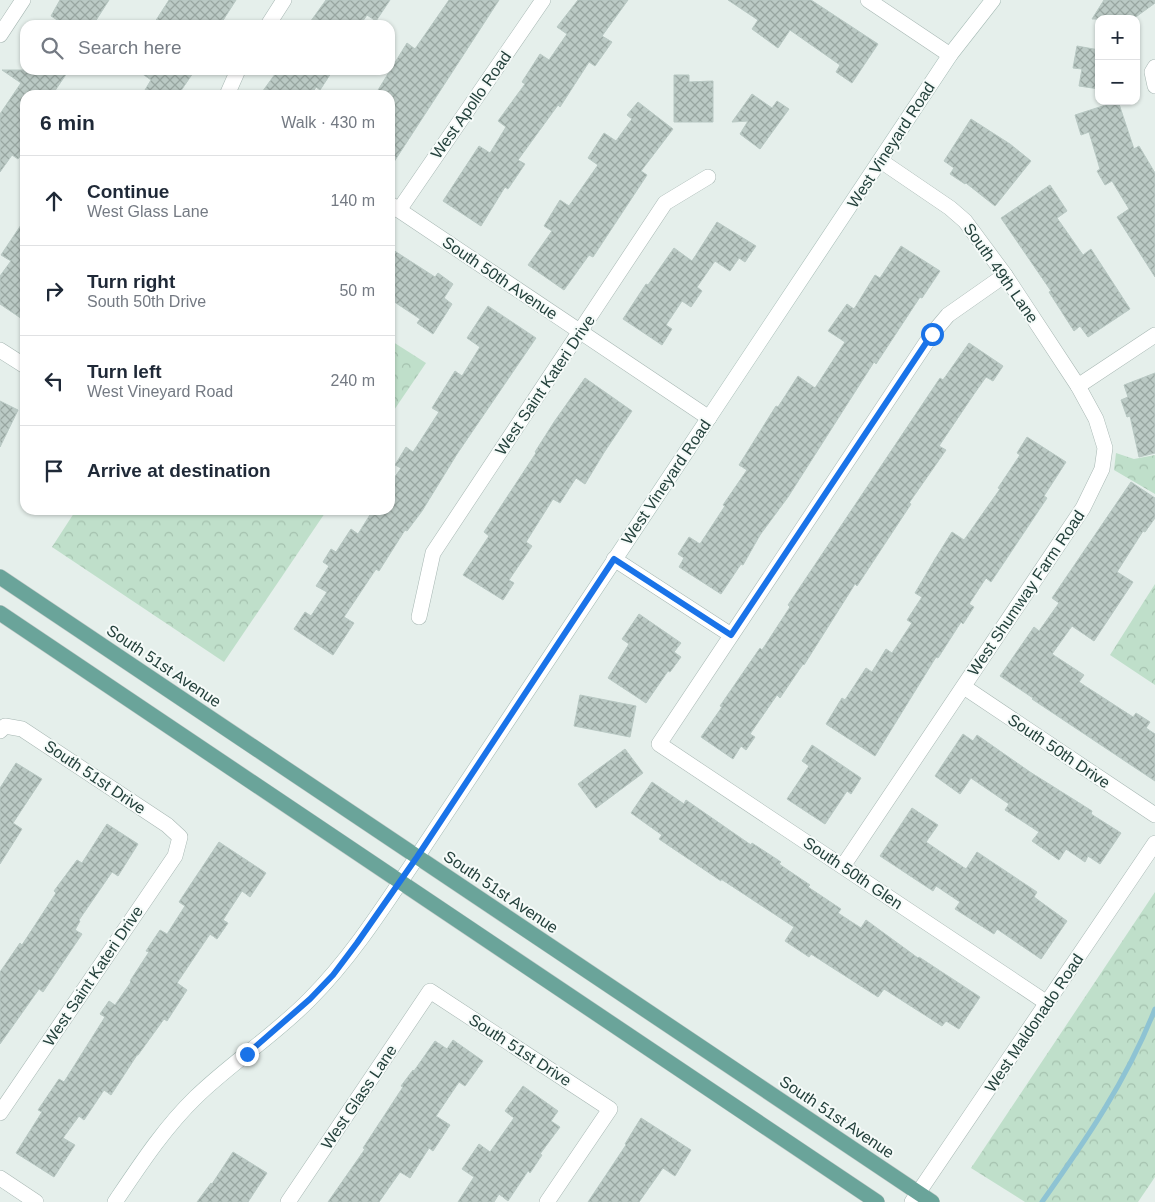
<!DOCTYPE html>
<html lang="en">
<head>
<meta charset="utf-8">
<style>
  :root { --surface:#fff; --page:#f6f6f7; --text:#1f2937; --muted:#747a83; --line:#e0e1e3 }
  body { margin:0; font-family:Helvetica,sans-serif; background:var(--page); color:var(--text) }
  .controls { position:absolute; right:15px; top:15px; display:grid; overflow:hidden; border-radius:10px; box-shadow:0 1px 4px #0004 }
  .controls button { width:45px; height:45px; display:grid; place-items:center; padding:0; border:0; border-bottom:1px solid var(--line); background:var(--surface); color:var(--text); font:25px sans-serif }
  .stop { position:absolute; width:15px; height:15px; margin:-11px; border:4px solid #1a73e8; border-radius:50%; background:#fff }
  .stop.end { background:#1a73e8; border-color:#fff; box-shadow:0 1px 5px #0008 }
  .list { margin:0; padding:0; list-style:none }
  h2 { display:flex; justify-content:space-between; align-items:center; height:65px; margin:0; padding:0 20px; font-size:21px }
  h2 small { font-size:16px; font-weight:400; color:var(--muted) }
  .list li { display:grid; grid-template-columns:32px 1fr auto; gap:15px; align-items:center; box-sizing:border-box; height:90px; padding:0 20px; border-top:1px solid var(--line) }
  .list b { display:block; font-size:19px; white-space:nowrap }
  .list p { margin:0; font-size:16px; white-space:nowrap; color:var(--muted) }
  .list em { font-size:16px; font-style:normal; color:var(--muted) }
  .icon { flex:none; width:28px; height:28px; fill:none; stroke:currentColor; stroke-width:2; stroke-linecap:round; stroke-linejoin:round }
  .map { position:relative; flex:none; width:1155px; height:1202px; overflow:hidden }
  .search { position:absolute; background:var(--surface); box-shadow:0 1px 4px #0004; left:20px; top:20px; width:375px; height:55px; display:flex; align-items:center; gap:12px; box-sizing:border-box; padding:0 18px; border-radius:15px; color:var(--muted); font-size:19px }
  .panel { position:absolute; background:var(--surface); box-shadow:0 1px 4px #0004; left:20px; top:90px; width:375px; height:425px; border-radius:15px }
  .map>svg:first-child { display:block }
</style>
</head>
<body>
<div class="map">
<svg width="1155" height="1202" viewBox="0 0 1155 1202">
  <defs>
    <pattern id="park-crowns" width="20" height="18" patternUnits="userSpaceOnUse" patternTransform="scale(1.25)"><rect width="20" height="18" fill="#bfdfca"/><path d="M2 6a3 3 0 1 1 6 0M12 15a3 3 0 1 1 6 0" fill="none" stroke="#a4c1ae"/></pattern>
    <pattern id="building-cross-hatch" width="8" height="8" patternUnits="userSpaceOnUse" patternTransform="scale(1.25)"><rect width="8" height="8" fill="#bbcac5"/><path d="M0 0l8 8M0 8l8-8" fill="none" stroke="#98a6a1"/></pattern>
  </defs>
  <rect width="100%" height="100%" fill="#e5efeb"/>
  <g fill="url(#park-crowns)">
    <polygon points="390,340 426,363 390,416"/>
    <polygon points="1116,453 1134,459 1155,455 1155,494 1114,470"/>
    <polygon points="76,510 327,510 224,662 52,547"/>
    <polygon points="1155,584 1155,685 1110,655"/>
    <polygon points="1155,892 1155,1177 1138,1202 1025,1202 971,1168"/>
  </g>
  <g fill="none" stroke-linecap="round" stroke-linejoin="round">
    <path stroke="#8ec3d3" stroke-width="5" d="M 1042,1202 C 1086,1140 1127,1080 1155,1009"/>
  </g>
  <g fill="url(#building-cross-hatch)" stroke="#b8c8c3">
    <polygon points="60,0 109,0 93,25 65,25 51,16"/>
    <polygon points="169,0 236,0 220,25 153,25"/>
    <polygon points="326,0 390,0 376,21 367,15 360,25 308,25"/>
    <polygon points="449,0 499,0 390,168 390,95 375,95 407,43 415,49"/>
    <polygon points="578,0 628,0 602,36 612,42 595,66 589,62 560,107 558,105 518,160 525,164 508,189 505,187 481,226 443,201 479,146 490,153 506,127 498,121 525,84 522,82 540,54 549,60 567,34 557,27"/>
    <polygon points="728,0 811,0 878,44 852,83 836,72 840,65 790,30 778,48 752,29 758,20"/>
    <polygon points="1104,0 1155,0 1155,3 1133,19 1092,19"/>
    <polygon points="1077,46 1099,50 1099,89 1079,86 1082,69 1073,68"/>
    <polygon points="2,70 69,70 52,95 25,95 25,149 18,159 12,155 0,172 0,114 21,83"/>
    <polygon points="137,70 195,70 178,95 142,95 151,80"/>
    <polygon points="278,70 333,70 320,90 316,87 311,95 260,95"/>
    <polygon points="674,75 689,75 689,82 713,81 713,122 674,122"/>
    <polygon points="752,94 772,108 777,101 789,109 760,149 740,134 748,121 732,122"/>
    <polygon points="1118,101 1134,149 1139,146 1155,173 1155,277 1117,217 1129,209 1112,181 1105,185 1097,171 1100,169 1089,132 1081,135 1075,115"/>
    <polygon points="638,102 673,129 641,171 647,175 593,257 589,255 564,290 528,265 552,231 544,226 560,200 569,206 598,165 588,158 604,133 616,141 632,119 627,115"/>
    <polygon points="971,119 1010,144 1031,161 995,206 966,183 965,184 950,174 954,168 944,161"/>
    <polygon points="1050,185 1067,211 1057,218 1083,255 1091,249 1130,309 1088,337 1080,326 1074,331 1049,292 1051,291 1001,218"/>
    <polygon points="25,219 25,321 0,304 0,276 11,261 1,255"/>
    <polygon points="717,222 756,246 745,262 739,258 730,271 715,261 697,287 702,291 691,307 682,301 666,325 672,329 662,345 623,319 646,284 648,285 674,248 692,261"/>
    <polygon points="901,246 940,271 922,298 920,297 876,364 874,362 788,497 760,535 743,565 741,564 721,594 679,567 684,558 678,554 689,537 700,544 725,506 723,505 747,470 739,465 776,406 778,407 798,376 815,388 845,342 828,331 847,304 854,309 875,275 880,278"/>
    <polygon points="390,248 435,277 438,273 453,284 444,298 452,304 433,334 417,323 420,319 390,299"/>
    <polygon points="488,306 536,338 457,454 422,511 407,531 405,530 379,571 376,569 344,617 354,623 333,655 294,629 305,612 311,616 327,592 316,586 329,566 323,562 331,549 336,552 351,529 358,534 373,510 390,510 390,484 401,468 395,465 406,447 413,452 439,412 432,408 455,371 462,376 480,347 467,338"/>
    <polygon points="969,343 1003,366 993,381 986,377 974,394 939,446 946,450 909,503 911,504 857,586 855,584 804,665 803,664 780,698 777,695 750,734 755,737 746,750 741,746 733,759 701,737 722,707 720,706 760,648 762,650 790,607 788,605 940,378 943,380"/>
    <polygon points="1155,373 1155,453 1139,457 1130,416 1127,417 1121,400 1128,397 1124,385"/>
    <polygon points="585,378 632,411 605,451 585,484 576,478 560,503 553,499 526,542 532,546 509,580 514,583 503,600 463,575 489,536 484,532 536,453 535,452 554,422"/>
    <polygon points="0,401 18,410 0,447"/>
    <polygon points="1027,437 1066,462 1044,496 1047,498 991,582 986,578 969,604 974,607 963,624 961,622 938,658 936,657 875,756 826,724 842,698 845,700 866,668 872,672 886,649 892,653 912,623 907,620 922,597 915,593 935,559 952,532 964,540 1000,489 998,488 1020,455 1017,453"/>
    <polygon points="1131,482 1155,498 1155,518 1145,532 1143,531 1117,572 1133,582 1094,641 1072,626 1052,654 1084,675 1079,682 1133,717 1136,713 1150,722 1146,728 1155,734 1155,781 1032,699 1033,698 1000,676 1034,627 1039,631 1059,603 1052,598"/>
    <polygon points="639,614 681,643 674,652 681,657 670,672 668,671 646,703 608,678 629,644 622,639"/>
    <polygon points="580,695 636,706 630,737 574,726"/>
    <polygon points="963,734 973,741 977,735 1030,772 1092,811 1091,814 1121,833 1100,864 1088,856 1085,862 1066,849 1059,860 1032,841 1039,832 1005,810 1009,804 971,778 960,794 935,776"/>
    <polygon points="812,745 861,778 851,794 847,791 825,824 787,799 809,766 802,761"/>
    <polygon points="625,749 643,773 596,808 578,784"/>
    <polygon points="16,763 42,779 13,823 22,829 0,864 0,788"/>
    <polygon points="652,782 684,804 686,800 751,845 752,843 781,862 779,864 810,885 808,887 841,909 838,913 861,928 866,920 918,958 919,957 980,997 959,1029 946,1021 942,1026 884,989 878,997 811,954 809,957 785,941 794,927 721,879 721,881 659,839 662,835 631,813"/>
    <polygon points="912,808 938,825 926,842 966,869 977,852 1037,892 1034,897 1067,921 1041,959 997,929 994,934 955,909 960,902 936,886 933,891 880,856"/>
    <polygon points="107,824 138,844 118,876 112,872 79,920 80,921 75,930 82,934 43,992 39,989 0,1044 0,972 20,943 22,945 56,893 54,891 77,860 82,863"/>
    <polygon points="219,842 266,873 250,897 242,891 223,920 228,923 217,939 210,934 177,983 187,990 167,1021 164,1019 138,1055 137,1055 111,1095 104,1090 84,1120 79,1116 63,1138 75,1145 54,1177 16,1153 42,1112 38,1110 59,1079 64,1082 105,1017 100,1014 109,1001 115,1005 131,982 130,981 149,952 146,951 160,930 167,934 185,906 179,902"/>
    <polygon points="453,1040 483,1061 465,1086 459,1082 436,1116 450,1125 433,1151 429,1148 410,1178 400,1172 379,1202 328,1202 365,1149 363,1148 403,1087 401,1086 413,1070 414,1071 435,1041 447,1049"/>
    <polygon points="523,1086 558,1111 551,1121 560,1127 540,1154 542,1155 530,1173 528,1171 508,1201 499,1194 494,1202 458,1202 474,1177 462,1169 479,1144 490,1152 514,1118 505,1111"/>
    <polygon points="641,1118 691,1150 675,1176 663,1168 639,1202 588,1202 626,1145 625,1144"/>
    <polygon points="233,1152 267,1173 248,1202 197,1202 211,1183 212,1184"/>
  </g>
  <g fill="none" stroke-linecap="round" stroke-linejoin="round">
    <defs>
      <g id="street">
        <polyline points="868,0 950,55"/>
        <polyline points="268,25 284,0"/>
        <polyline points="0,35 23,0"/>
        <polyline points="1155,67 1152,72 1155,86"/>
        <polyline points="227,95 238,70"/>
        <polyline points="390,204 709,418"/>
        <polyline points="399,210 543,0"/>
        <polyline points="1005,275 948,315 932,334 659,744 1047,1003"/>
        <polyline points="0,350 25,366"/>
        <polyline points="1078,386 1155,335"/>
        <polyline points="614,559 731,635"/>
        <polyline points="419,617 433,553 665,203 708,177"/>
        <polyline points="964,687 1155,815"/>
        <polyline points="0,731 5,726 22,729 167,825 180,837 175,856 0,1113"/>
        <polyline points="843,866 1083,508 1102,469 1105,448 1096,419 1078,386 1005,275 965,221 950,208 881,161"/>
        <polyline points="0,1178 36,1202"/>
        <polyline points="288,1202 430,991 610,1109 547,1202"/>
        <polyline points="912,1202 1155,843"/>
      </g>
      <path id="secondary" d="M 115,1202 C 140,1165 164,1128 196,1097 C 232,1062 275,1035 310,999 C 352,957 384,906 417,857 L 950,55 L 993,0"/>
      <g id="primary">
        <polyline points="0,577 932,1202"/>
        <polyline points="0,613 877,1202"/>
      </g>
    </defs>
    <use href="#street" stroke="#a7b7b3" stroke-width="16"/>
    <use href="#secondary" stroke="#a4bab4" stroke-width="16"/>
    <use href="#primary" stroke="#c2cac8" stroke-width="16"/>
    <use href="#street" stroke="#fff" stroke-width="15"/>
    <use href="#secondary" stroke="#fff" stroke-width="15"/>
    <use href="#primary" stroke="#6aa49a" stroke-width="15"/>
  </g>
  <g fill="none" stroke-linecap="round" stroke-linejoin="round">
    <polyline stroke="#1a73e8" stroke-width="6" points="247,1054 310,999 333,975 357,943 417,857 614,559 731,635 932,334"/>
  </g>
  <g text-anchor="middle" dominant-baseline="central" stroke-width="4" stroke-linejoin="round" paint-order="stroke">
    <g font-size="16" fill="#24413c" stroke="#f6fbf9">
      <text transform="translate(471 105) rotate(-55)">West Apollo Road</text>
      <text transform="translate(891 145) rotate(-57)">West Vineyard Road</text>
      <text transform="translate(1001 273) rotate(55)">South 49th Lane</text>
      <text transform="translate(500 278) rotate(34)">South 50th Avenue</text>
      <text transform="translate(545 385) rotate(-56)">West Saint Kateri Drive</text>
      <text transform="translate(666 482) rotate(-56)">West Vineyard Road</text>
      <text transform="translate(1026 593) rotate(-56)">West Shumway Farm Road</text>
      <text transform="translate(164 666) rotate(34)">South 51st Avenue</text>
      <text transform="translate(1059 751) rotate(34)">South 50th Drive</text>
      <text transform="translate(95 777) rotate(34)">South 51st Drive</text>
      <text transform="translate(853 873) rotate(34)">South 50th Glen</text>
      <text transform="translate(501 892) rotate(34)">South 51st Avenue</text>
      <text transform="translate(93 976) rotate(-56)">West Saint Kateri Drive</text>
      <text transform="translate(1034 1023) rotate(-56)">West Maldonado Road</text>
      <text transform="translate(520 1050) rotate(33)">South 51st Drive</text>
      <text transform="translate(359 1097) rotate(-56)">West Glass Lane</text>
      <text transform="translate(837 1117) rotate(34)">South 51st Avenue</text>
    </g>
  </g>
</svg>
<div class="controls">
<button>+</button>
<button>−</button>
</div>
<div class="stop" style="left:932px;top:334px"></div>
<div class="stop end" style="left:247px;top:1054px"></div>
<div class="search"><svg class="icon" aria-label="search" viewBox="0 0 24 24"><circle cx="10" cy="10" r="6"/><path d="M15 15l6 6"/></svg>Search here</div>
<section class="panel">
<h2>6 min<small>Walk · 430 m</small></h2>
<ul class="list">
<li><svg class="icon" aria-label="ahead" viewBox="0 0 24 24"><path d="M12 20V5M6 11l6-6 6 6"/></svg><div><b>Continue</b><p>West Glass Lane</p></div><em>140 m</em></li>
<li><svg class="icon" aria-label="right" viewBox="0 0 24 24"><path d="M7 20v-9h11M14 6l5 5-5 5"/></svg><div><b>Turn right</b><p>South 50th Drive</p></div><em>50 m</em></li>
<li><svg class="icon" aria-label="left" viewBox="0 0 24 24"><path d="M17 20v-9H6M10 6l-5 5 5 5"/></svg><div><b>Turn left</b><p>West Vineyard Road</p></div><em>240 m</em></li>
<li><svg class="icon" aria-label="arrive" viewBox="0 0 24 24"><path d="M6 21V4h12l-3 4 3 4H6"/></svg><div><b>Arrive at destination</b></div></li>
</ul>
</section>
</div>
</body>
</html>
